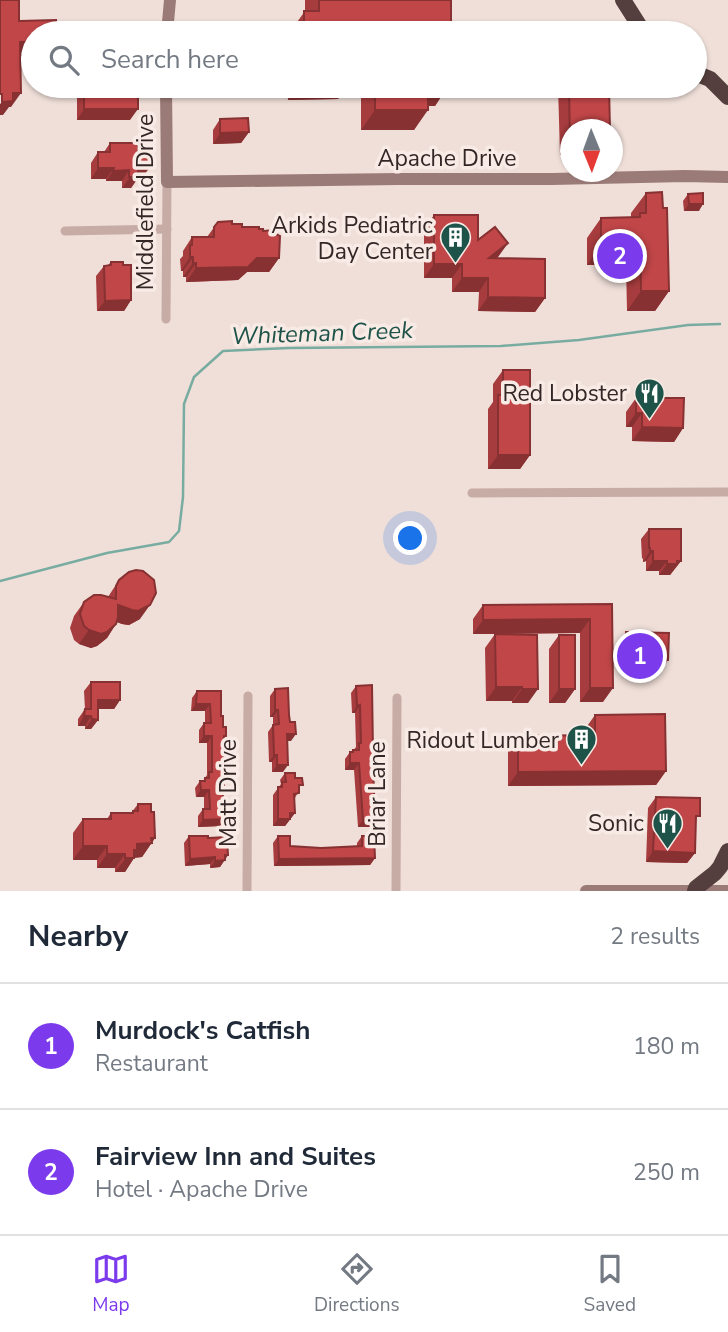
<!DOCTYPE html>
<html lang="en">
<head>
<meta charset="utf-8">
<style>
  :root { --surface:#fff; --page:#f6f6f7; --text:#1f2937; --muted:#747a83; --line:#e0e1e3; --accent:#7c3aed }
  body { margin:0; font-family:"Nunito Sans",sans-serif; background:var(--page); color:var(--text) }
  .compass { position:absolute; left:560px; top:119px; width:63px; height:63px; border-radius:50%; background:var(--surface); box-shadow:0 2px 5px #0004; rotate:179deg }
  .you { position:absolute; left:411px; top:539px; width:24px; height:24px; margin:-18px; border:5px solid #fff; border-radius:50%; background:#1a73e8; box-shadow:0 0 0 10px #1a73e833 }
  .badge { display:grid; place-items:center; width:46px; height:46px; border-radius:50%; background:var(--accent); color:#fff; font-size:23px; font-weight:700 }
  .pin { position:absolute; translate:-50% -50%; border:4px solid #fff; box-shadow:0 2px 7px #0006 }
  .list { margin:0; padding:0; list-style:none }
  h2 { display:flex; justify-content:space-between; align-items:center; height:91px; margin:0; padding:0 28px; font-size:30px }
  h2 small { font-size:23px; font-weight:400; color:var(--muted) }
  .list li { display:grid; grid-template-columns:46px 1fr auto; gap:21px; align-items:center; box-sizing:border-box; height:126px; padding:0 28px; border-top:2px solid var(--line) }
  .list b { display:block; font-size:26px; white-space:nowrap }
  .list p { margin:0; font-size:23px; white-space:nowrap; color:var(--muted) }
  .list em { font-size:23px; font-style:normal; color:var(--muted) }
  .icon { flex:none; width:38px; height:38px; fill:none; stroke:currentColor; stroke-width:2; stroke-linecap:round; stroke-linejoin:round }
  .map { position:relative; flex:none; width:728px; height:891px; overflow:hidden }
  .search { position:absolute; background:var(--surface); box-shadow:0 2px 5px #0004; left:21px; right:21px; top:21px; height:77px; display:flex; align-items:center; gap:18px; box-sizing:border-box; padding:0 24px; border-radius:38px; color:var(--muted); font-size:26px }
  .sheet { height:343px; background:var(--surface) }
  nav { display:flex; justify-content:space-around; align-items:center; box-sizing:border-box; height:98px; border-top:2px solid var(--line); background:var(--surface); font-size:19px; color:var(--muted) }
  nav a { display:grid; justify-items:center; gap:4px }
  nav .on { color:var(--accent) }
  .map>svg:first-child { display:block }
</style>
</head>
<body>
<div class="map">
<svg width="728" height="891" viewBox="0 0 728 891">
  <rect width="100%" height="100%" fill="#f0dfd9"/>
  <g fill="none" stroke-linecap="round" stroke-linejoin="round">
    <polyline stroke="#79aca1" stroke-width="2.5" points="0,581 107,553 169,542 179,531 183,497 184,404 194,377 223,351 289,348 501,346 579,340 688,325 720,324"/>
    <g stroke="#c7aca5" stroke-width="9">
      <polyline points="65,231 167,229"/>
      <polyline points="166,319 167,182"/>
      <polyline points="472,493 728,492"/>
      <polyline points="247,891 248,696"/>
      <polyline points="396,891 397,698"/>
    </g>
    <g stroke="#9b7b77" stroke-width="12">
      <polyline points="167,33 170,0"/>
      <polyline points="166,86 167,182 399,179 552,179 685,176 728,177"/>
      <polyline points="586,891 728,891"/>
    </g>
    <g stroke="#543f3e" stroke-width="16">
      <polyline points="623,0 644,33"/>
      <polyline points="695,73 710,79 728,97"/>
      <polyline points="695,891 696,888 715,873 720,867 728,851"/>
    </g>
  </g>
  <g fill="#a63c3e">
    <polygon points="305,0 451,0 451,26 466,33 290,33 290,32 305,11"/>
    <polygon points="287,86 347,86 338,99 288,100"/>
    <polygon points="361,86 448,86 435,106 428,106 414,130 361,130"/>
    <polygon points="558,86 609,86 570,155 560,155"/>
    <polygon points="84,88 130,120 77,120 77,98"/>
    <polygon points="220,119 249,132 241,143 213,144 213,130"/>
    <polygon points="110,143 138,157 142,178 138,178 131,188 122,188 122,181 106,181 106,179 91,179 91,163 98,152 104,152"/>
    <polygon points="646,193 669,291 655,311 627,311 626,264 587,265 587,238 601,218 631,217 631,213"/>
    <polygon points="688,194 699,211 684,211 683,201"/>
    <polygon points="434,215 478,240 508,243 497,258 545,298 535,312 478,311 479,292 452,292 452,278 424,278 424,229"/>
    <polygon points="218,222 242,227 259,229 263,231 279,258 269,272 247,272 238,280 186,282 186,277 183,277 183,271 181,271 180,259 183,256 183,251 192,237 207,237"/>
    <polygon points="111,262 123,265 131,300 124,311 97,311 96,276 104,266 108,265"/>
    <polygon points="503,370 530,455 520,469 488,469 488,409 493,402 493,384"/>
    <polygon points="636,398 683,428 674,442 632,441 632,427 626,427 626,412"/>
    <polygon points="649,529 681,561 670,575 659,575 659,571 646,571 646,561 643,562 643,558 642,559 641,539"/>
    <polygon points="119,580 140,619 129,625 122,624 117,622 107,638 97,646 91,648 79,644 74,640 70,628 74,616 84,602 108,597"/>
    <polygon points="612,604 603,702 580,702 580,633 473,634 473,619 483,605"/>
    <polygon points="626,632 661,670 619,670 619,643"/>
    <polygon points="495,634 537,635 528,703 512,703 512,701 486,701 485,648"/>
    <polygon points="559,635 575,689 565,703 549,703 549,649"/>
    <polygon points="91,682 120,700 114,709 98,709 98,720 91,729 85,729 85,726 78,726 78,719 85,709 84,691"/>
    <polygon points="356,686 375,763 373,766 375,820 370,827 358,827 354,770 345,770 345,759 350,752 352,752 356,747 355,713 352,713 351,693"/>
    <polygon points="275,689 289,715 291,741 287,741 283,772 272,772 272,762 269,762 268,732 273,725 273,717 270,717 270,696"/>
    <polygon points="197,691 221,716 224,739 222,788 225,819 220,826 198,827 198,816 203,809 204,809 204,797 196,797 195,788 200,781 203,781 207,775 207,743 199,743 199,730 204,723 205,723 205,711 191,711 192,698"/>
    <polygon points="595,715 666,771 656,785 508,786 508,750 518,736 585,735 585,729"/>
    <polygon points="285,773 295,778 299,790 294,800 295,813 285,826 273,826 273,795 281,784 280,780"/>
    <polygon points="656,797 695,822 695,853 687,863 646,862 648,808"/>
    <polygon points="138,804 151,812 155,838 142,857 134,858 125,872 115,872 115,868 97,868 97,860 73,860 73,833 83,819 107,819 111,813 131,813"/>
    <polygon points="189,836 208,838 228,855 220,867 210,868 210,864 185,866 184,843"/>
    <polygon points="278,836 290,846 321,848 357,846 357,843 362,836 375,858 370,865 274,866 273,843"/>
  </g>
  <g fill="#873132">
    <polygon points="20,42 33,42 33,56 11,56"/>
    <polygon points="297,86 347,86 338,99 288,100"/>
    <polygon points="428,86 448,86 435,106 414,106"/>
    <polygon points="13,93 21,93 11,107 9,107 3,115 0,115 0,104"/>
    <polygon points="84,109 138,109 130,120 77,120"/>
    <polygon points="375,110 428,110 414,130 361,130"/>
    <polygon points="249,132 241,143 213,144 220,133"/>
    <polygon points="570,141 570,155 560,155"/>
    <polygon points="138,167 150,167 142,178 138,178 131,188 122,188"/>
    <polygon points="98,168 114,168 106,179 91,179"/>
    <polygon points="129,170 122,181 106,181 113,171"/>
    <polygon points="689,204 703,204 699,211 684,211"/>
    <polygon points="508,243 498,257 479,272 489,258"/>
    <polygon points="640,244 626,264 587,265 601,245"/>
    <polygon points="190,257 193,257 183,271 181,271"/>
    <polygon points="257,258 279,258 269,272 247,272 238,280 186,282 196,268"/>
    <polygon points="193,263 196,263 186,277 183,277"/>
    <polygon points="434,264 462,264 452,278 424,278"/>
    <polygon points="462,278 488,278 479,292 452,292"/>
    <polygon points="641,291 669,291 655,311 627,311"/>
    <polygon points="488,297 545,298 535,312 478,311"/>
    <polygon points="131,300 124,311 97,311 105,301"/>
    <polygon points="636,413 642,413 632,427 626,427"/>
    <polygon points="642,427 683,428 674,442 632,441"/>
    <polygon points="498,455 530,455 520,469 488,469"/>
    <polygon points="650,551 653,551 646,561 643,562"/>
    <polygon points="653,561 667,561 659,571 646,571"/>
    <polygon points="677,561 681,561 670,575 659,575 667,564"/>
    <polygon points="118,605 150,605 140,619 129,625 122,624 109,619"/>
    <polygon points="590,619 580,633 473,634 483,620"/>
    <polygon points="116,624 107,638 97,646 91,648 79,644 89,630"/>
    <polygon points="626,659 668,660 661,670 619,670"/>
    <polygon points="496,687 522,687 512,701 486,701"/>
    <polygon points="590,688 613,688 603,702 580,702"/>
    <polygon points="522,689 538,689 528,703 512,703"/>
    <polygon points="559,689 575,689 565,703 549,703"/>
    <polygon points="98,700 120,700 114,709 92,709"/>
    <polygon points="196,704 210,704 205,711 191,711"/>
    <polygon points="360,705 355,713 352,713 357,706"/>
    <polygon points="275,710 278,710 273,717 270,717"/>
    <polygon points="84,716 91,716 85,726 78,726"/>
    <polygon points="92,719 98,720 91,729 85,729"/>
    <polygon points="287,734 296,734 291,741 282,741"/>
    <polygon points="204,736 212,736 207,743 199,743"/>
    <polygon points="274,755 277,755 272,762 269,762"/>
    <polygon points="350,763 359,763 354,770 345,770"/>
    <polygon points="277,765 288,765 283,772 272,772"/>
    <polygon points="666,771 656,785 508,786 518,772"/>
    <polygon points="201,790 209,790 204,797 196,797"/>
    <polygon points="290,813 295,813 285,826 273,826 278,819"/>
    <polygon points="225,819 220,826 198,827 203,820"/>
    <polygon points="363,820 375,820 370,827 358,827"/>
    <polygon points="151,838 155,838 142,857 131,858 134,858 125,872 115,872 137,844"/>
    <polygon points="83,846 107,846 97,860 73,860"/>
    <polygon points="653,851 695,853 687,863 646,862"/>
    <polygon points="107,854 125,854 115,868 97,868"/>
    <polygon points="225,855 228,855 220,867 210,868 215,861"/>
    <polygon points="215,857 210,864 185,866 190,859"/>
    <polygon points="375,858 370,865 274,866 279,859"/>
  </g>
  <g fill="#c14648" stroke="#873132" stroke-width="2">
    <polygon points="0,0 19,0 19,21 56,20 56,26 72,26 72,33 33,33 33,42 20,42 21,93 13,93 13,101 2,102 2,94 0,94"/>
    <polygon points="319,0 451,0 451,26 466,25 466,33 304,33 304,11 319,11"/>
    <rect x="375" y="86" width="53" height="24"/>
    <polygon points="569,86 609,86 610,130 570,130 570,141"/>
    <rect x="84" y="88" width="54" height="21"/>
    <polygon points="248,118 249,132 220,133 220,119"/>
    <polygon points="110,143 138,143 138,157 150,157 150,167 138,167 138,177 129,177 129,170 113,171 114,168 98,168 98,152 110,152"/>
    <polygon points="662,192 663,208 667,208 669,291 641,291 640,244 601,245 601,218 640,217 640,213 646,213 646,193"/>
    <polygon points="703,193 703,204 689,204 688,194"/>
    <polygon points="434,215 478,215 478,240 495,227 508,243 489,258 545,259 545,298 488,297 488,278 462,278 462,264 434,264"/>
    <polygon points="232,221 232,224 242,224 242,227 259,227 259,229 263,229 263,231 275,230 276,234 280,236 279,258 257,258 248,267 196,268 196,263 193,263 193,257 190,257 190,245 192,245 192,237 214,237 214,227 218,222"/>
    <polygon points="111,262 123,262 123,265 131,265 131,300 105,301 104,266 111,265"/>
    <polygon points="503,370 530,370 530,455 498,455 498,395 503,395"/>
    <polygon points="636,398 684,398 683,428 642,427 642,413 636,413"/>
    <polygon points="649,529 681,529 681,561 677,561 677,564 667,564 667,561 653,561 653,551 650,551 650,548 649,548"/>
    <polygon points="136,570 143,571 154,580 156,593 150,605 138,611 132,610 118,605 118,617 116,624 107,632 101,634 89,630 84,626 80,614 84,602 94,595 101,595 116,599 116,586 119,580 129,572"/>
    <polygon points="612,604 613,688 590,688 590,619 483,620 483,605"/>
    <polygon points="626,632 669,633 668,660 626,659"/>
    <polygon points="495,634 537,635 538,689 522,689 522,687 496,687"/>
    <rect x="559" y="635" width="16" height="54"/>
    <polygon points="91,682 120,682 120,700 98,700 98,720 92,719 91,716 84,716 85,709 91,709"/>
    <polygon points="372,685 373,752 375,752 375,763 373,763 375,820 363,820 359,763 350,763 350,752 353,752 353,750 359,750 359,743 361,743 360,705 357,706 356,686"/>
    <polygon points="288,688 289,715 290,722 295,722 296,734 287,734 288,765 277,765 277,755 274,755 273,725 279,724 278,710 275,710 275,689"/>
    <polygon points="197,691 221,691 221,716 223,716 223,727 226,727 226,736 224,736 224,786 222,786 225,819 203,820 203,809 210,809 209,790 201,790 200,781 205,781 205,778 209,778 209,772 212,772 212,736 204,736 204,723 211,723 210,704 196,704"/>
    <polygon points="665,714 666,771 518,772 518,736 595,735 595,715"/>
    <polygon points="285,773 295,773 295,778 302,778 303,785 299,785 299,793 294,794 295,813 290,813 290,819 278,819 278,787 282,787 282,782 286,782"/>
    <polygon points="656,797 700,798 700,816 696,816 695,853 653,851"/>
    <polygon points="138,804 151,804 151,812 154,812 155,838 151,838 152,843 137,844 137,850 134,850 134,858 125,858 125,854 107,854 107,846 83,846 83,819 111,819 111,813 133,813 133,811 138,811"/>
    <polygon points="189,836 208,836 208,838 227,837 228,855 225,855 225,860 215,861 215,857 190,859"/>
    <polygon points="278,836 290,836 290,846 321,848 362,846 362,836 374,836 375,858 279,859"/>
  </g>
  <defs>
    <symbol id="building-pin" viewBox="-11 -11 22 30"><path d="M0 17L-7.5 6A9.5 9.5 0 1 1 7.5 6Z" fill="#1e5349" stroke="#f8eae5"/><path d="M-4-6H4V6H1V3H-1V6H-4ZM-2.5-4.3h1.7v1.8h-1.7ZM.8-4.3h1.7v1.8H.8ZM-2.5-1h1.7V.8h-1.7ZM.8-1h1.7V.8H.8Z" fill="#fff"/></symbol>
    <symbol id="restaurant-pin" viewBox="-11 -11 22 30"><path d="M0 17L-7.5 6A9.5 9.5 0 1 1 7.5 6Z" fill="#1e5349" stroke="#f8eae5"/><path d="M-5-6h1v4h1v-4h1v4h1v-4h1v5L-1.5 .5V6h-2V.5L-5-1ZM5-6V6H3V1.5H1.5Q1.5-4 5-6Z" fill="#fff"/></symbol>
  </defs>
  <g fill-rule="evenodd">
    <use href="#building-pin" x="438" y="220" width="35" height="47"/>
    <use href="#restaurant-pin" x="632" y="376" width="35" height="47"/>
    <use href="#building-pin" x="564" y="722" width="35" height="47"/>
    <use href="#restaurant-pin" x="650" y="806" width="35" height="47"/>
  </g>
  <g text-anchor="middle" dominant-baseline="central" stroke-width="7" stroke-linejoin="round" paint-order="stroke">
    <g font-size="23" fill="#332726" stroke="#f8eae5">
      <text x="447" y="158">Apache Drive</text>
      <text transform="translate(145 202) rotate(-90)">Middlefield Drive</text>
      <text transform="translate(228 793) rotate(-90)">Matt Drive</text>
      <text transform="translate(377 794) rotate(-90)">Briar Lane</text>
    </g>
    <g font-size="23" fill="#332726" stroke="#f8eae5" text-anchor="end">
      <text x="433" y="225">Arkids Pediatric<tspan x="433" dy="26">Day Center</tspan></text>
      <text x="627" y="393">Red Lobster</text>
      <text x="559" y="740">Ridout Lumber</text>
      <text x="644" y="823">Sonic</text>
    </g>
    <g font-size="24" font-style="italic" fill="#1e5349" stroke="#f8eae5">
      <text transform="translate(322 333) rotate(-2)">Whiteman Creek</text>
    </g>
  </g>
</svg>
<svg class="compass" viewBox="-18 -18 36 36"><path d="M0-13l5 13h-10z" fill="#e53935"/><path d="M0 13l5-13h-10z" fill="#747a83"/></svg>
<div class="you"></div>
<div class="pin badge" style="left:640px;top:656px">1</div>
<div class="pin badge" style="left:620px;top:256px">2</div>
<div class="search"><svg class="icon" aria-label="search" viewBox="0 0 24 24"><circle cx="10" cy="10" r="6"/><path d="M15 15l6 6"/></svg>Search here</div>
</div>
<section class="sheet">
<h2>Nearby<small>2 results</small></h2>
<ul class="list">
<li><span class="badge">1</span><div><b>Murdock's Catfish</b><p>Restaurant</p></div><em>180 m</em></li>
<li><span class="badge">2</span><div><b>Fairview Inn and Suites</b><p>Hotel · Apache Drive</p></div><em>250 m</em></li>
</ul>
</section>
<nav>
<a class="on"><svg class="icon" aria-label="map" viewBox="0 0 24 24"><path d="M3 6l6-2 6 2 6-2v14l-6 2-6-2-6 2zM9 4v14M15 6v14"/></svg>Map</a>
<a><svg class="icon" aria-label="directions" viewBox="0 0 24 24"><path d="M12 3l9 9-9 9-9-9zM9 14v-3h6M13 9l2 2-2 2"/></svg>Directions</a>
<a><svg class="icon" aria-label="saved" viewBox="0 0 24 24"><path d="M7 4h10v16l-5-4-5 4z"/></svg>Saved</a>
</nav>
</body>
</html>
